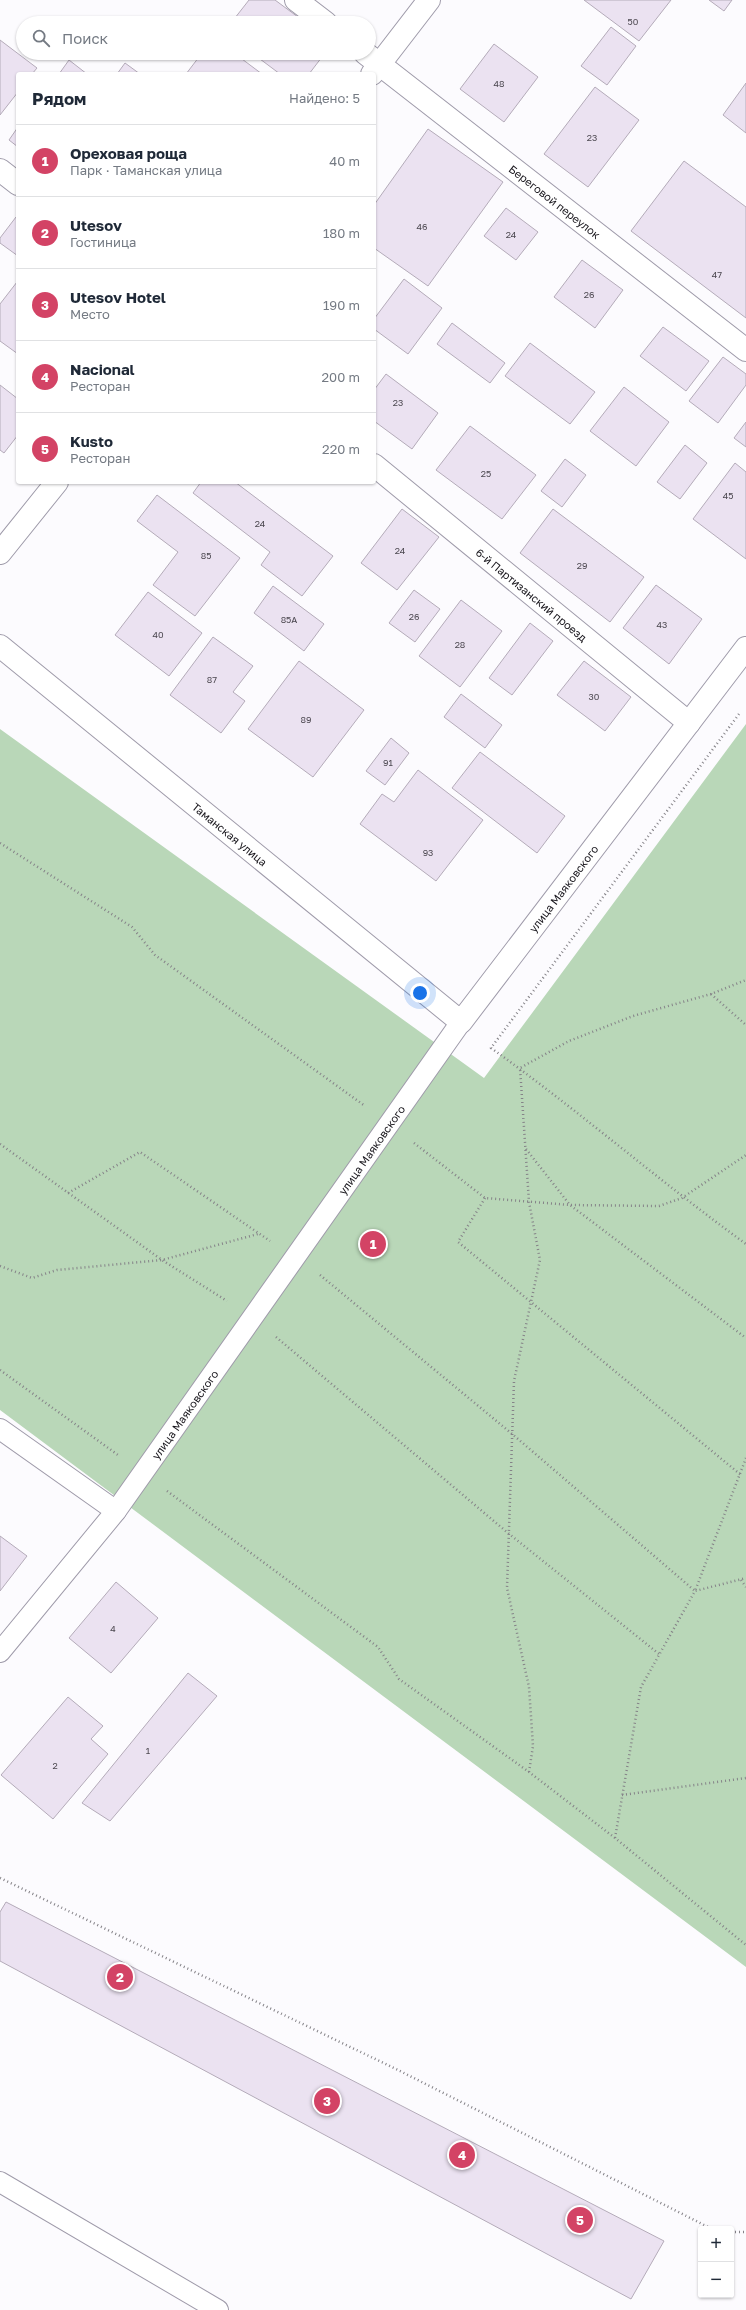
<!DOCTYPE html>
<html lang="ru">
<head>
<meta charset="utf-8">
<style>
  :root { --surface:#fff; --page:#f2f2f3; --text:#1f2937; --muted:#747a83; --line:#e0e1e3; --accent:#d34365 }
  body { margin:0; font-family:"Golos Text",sans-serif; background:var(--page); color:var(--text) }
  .controls { position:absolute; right:12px; bottom:12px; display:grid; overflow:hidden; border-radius:4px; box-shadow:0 1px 3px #0004 }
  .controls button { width:36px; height:36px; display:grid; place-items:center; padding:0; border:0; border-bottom:1px solid var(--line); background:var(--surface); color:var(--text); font:20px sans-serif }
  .you { position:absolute; left:420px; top:993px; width:14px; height:14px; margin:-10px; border:3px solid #fff; border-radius:50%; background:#1a73e8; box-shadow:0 0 0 6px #1a73e833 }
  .badge { display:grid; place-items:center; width:26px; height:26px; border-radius:50%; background:var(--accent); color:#fff; font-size:13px; font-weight:700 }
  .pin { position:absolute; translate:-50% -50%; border:2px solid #fff; box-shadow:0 1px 4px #0006 }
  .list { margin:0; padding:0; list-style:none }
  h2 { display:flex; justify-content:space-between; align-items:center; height:52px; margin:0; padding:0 16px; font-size:17px }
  h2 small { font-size:13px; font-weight:400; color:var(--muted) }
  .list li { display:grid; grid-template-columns:26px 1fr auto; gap:12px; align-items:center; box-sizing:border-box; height:72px; padding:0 16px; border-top:1px solid var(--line) }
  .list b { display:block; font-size:15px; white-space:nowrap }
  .list p { margin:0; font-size:13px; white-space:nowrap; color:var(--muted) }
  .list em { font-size:13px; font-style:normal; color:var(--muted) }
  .icon { flex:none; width:22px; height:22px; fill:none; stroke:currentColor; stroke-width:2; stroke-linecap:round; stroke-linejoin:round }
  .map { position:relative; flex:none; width:746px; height:2310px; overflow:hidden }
  .search { position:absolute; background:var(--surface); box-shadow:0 1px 3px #0004; left:16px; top:16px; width:360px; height:44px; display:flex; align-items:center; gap:10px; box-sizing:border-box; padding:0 14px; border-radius:22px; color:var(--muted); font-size:15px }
  .panel { position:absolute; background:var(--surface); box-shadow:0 1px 3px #0004; left:16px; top:72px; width:360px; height:412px; border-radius:4px }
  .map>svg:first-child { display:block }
</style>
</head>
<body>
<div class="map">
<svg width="746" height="2310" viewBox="0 0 746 2310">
  <rect width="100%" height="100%" fill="#fcfbfe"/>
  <polygon fill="#b9d7b8" points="746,724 746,1967 0,1410 0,729 484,1078"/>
  <g fill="#ebe2f1" stroke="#b4abb9">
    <polygon points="249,0 275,0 306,23 231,23"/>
    <polygon points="584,0 671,0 639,41"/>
    <polygon points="709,0 732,0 724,11"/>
    <polygon points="611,27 636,46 607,85 581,66"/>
    <polygon points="0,40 37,68 32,74 18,74 18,92 0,115"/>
    <polygon points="494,44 538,77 504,122 460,89"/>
    <polygon points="202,53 234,53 262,74 186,74"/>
    <polygon points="252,53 325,53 309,74 280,74"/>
    <polygon points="69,60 87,74 59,74"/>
    <polygon points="125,63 140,74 117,74"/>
    <polygon points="746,83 746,133 723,115"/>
    <polygon points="595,87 639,120 588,187 544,154"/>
    <polygon points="18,127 18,147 9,140"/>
    <polygon points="428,129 503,182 428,286 374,248 374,205"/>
    <polygon points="684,161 746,207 746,318 631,231"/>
    <polygon points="506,208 538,232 516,260 484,236"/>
    <polygon points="16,217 18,218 18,256 0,243 0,238"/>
    <polygon points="582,260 623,290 595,328 554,297"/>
    <polygon points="404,279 442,308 408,354 374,329 374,319"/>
    <polygon points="17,282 18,283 18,354 0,341 0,304"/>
    <polygon points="452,323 505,363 490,383 437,344"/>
    <polygon points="663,327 709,361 686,391 640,356"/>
    <polygon points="530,343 595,392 570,424 505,376"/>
    <polygon points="723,357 746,374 746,385 718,423 689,401"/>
    <polygon points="386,374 438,413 412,449 374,421 374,390"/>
    <polygon points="0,385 18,399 18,435 4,453 0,450"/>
    <polygon points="624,387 669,422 636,466 590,431"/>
    <polygon points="746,422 746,447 734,438"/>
    <polygon points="470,426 536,475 502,519 436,470"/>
    <polygon points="685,445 707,463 680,499 657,482"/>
    <polygon points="565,459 586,475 562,507 541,491"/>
    <polygon points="735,463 746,472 746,559 693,519"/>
    <polygon points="201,482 235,482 333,556 302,596 261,565 270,552 193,493"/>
    <polygon points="157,495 240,558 195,616 153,585 178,552 137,521"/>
    <polygon points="402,509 439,537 397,590 361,563"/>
    <polygon points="553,509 644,577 610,622 520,553"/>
    <polygon points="656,585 702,619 669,664 623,628"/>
    <polygon points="273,586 324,624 304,651 254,613"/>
    <polygon points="414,590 440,609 415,642 389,623"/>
    <polygon points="148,592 202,633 169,676 115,635"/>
    <polygon points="461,600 502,631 460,687 419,656"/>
    <polygon points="530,623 553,641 512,695 489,678"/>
    <polygon points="213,637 253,666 233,692 245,701 221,733 170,695"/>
    <polygon points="299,661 364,710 313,777 248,729"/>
    <polygon points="584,661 631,697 605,731 557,695"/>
    <polygon points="461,694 502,725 485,748 444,717"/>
    <polygon points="391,738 409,753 385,785 366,771"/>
    <polygon points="480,752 565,816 537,853 452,788"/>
    <polygon points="418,770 483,820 436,881 360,824 382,794 394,802"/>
    <polygon points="0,1536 27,1556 0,1591"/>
    <polygon points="116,1582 158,1618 111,1673 69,1638"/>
    <polygon points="188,1673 217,1696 110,1821 82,1803"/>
    <polygon points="68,1697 103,1726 91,1739 108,1754 53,1819 1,1775"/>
    <polygon points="6,1902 664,2241 631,2299 0,1961 0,1912"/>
  </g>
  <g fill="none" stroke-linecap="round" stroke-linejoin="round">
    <defs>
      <g id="service">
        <polyline points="0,1429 116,1511"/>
        <path id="s1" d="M 0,1652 L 116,1511 L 461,1022"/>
        <polyline points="0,2182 218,2310"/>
      </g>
      <g id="minor">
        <polyline points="296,0 326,23"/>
        <path id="s2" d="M 365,53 L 746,350"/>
        <polyline points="372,74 429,0"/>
        <polyline points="0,170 18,184"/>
        <path id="s3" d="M 374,465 L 689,723"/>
        <polyline points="0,553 57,482"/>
        <path id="s4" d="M 0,646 L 461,1022 L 746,648"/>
      </g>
    </defs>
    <use href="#service" stroke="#9f9baa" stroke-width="22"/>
    <use href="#minor" stroke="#9f9baa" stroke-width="24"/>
    <g stroke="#858388" stroke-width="2.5" stroke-dasharray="1 3" stroke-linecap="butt">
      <path d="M 739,714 L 491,1048 C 578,1110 659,1181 746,1244"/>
      <polyline points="0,843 132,927 155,955 365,1106"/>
      <polyline points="711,994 746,1025"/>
      <polyline points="414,1143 485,1198 570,1205 659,1206 682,1198 746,1155"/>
      <polyline points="0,1144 162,1260 227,1301"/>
      <polyline points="526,1149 570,1205 746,1338"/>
      <polyline points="68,1193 140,1152 270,1241"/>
      <polyline points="485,1198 458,1242 741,1475"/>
      <polyline points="0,1266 32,1278 57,1270 162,1260 258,1234"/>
      <polyline points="320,1275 511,1433 695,1591 746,1458"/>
      <polyline points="276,1337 508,1533 659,1654"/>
      <polyline points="0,1370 118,1455"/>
      <polyline points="167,1491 378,1647 399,1679 529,1772 615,1838 746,1945"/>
      <polyline points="741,1580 746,1587"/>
      <polyline points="529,1772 533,1746 529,1687 507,1588 514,1381 540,1260 529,1202 520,1068 569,1041 633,1016 711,994 746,980"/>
      <polyline points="622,1795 746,1778"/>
      <polyline points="615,1838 641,1687 695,1591 746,1578"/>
      <polyline points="0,1878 398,2070 712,2229"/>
      <polyline points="731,2232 746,2232"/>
    </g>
    <use href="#service" stroke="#fff" stroke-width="20"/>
    <use href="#minor" stroke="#fff" stroke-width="22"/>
  </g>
  <g text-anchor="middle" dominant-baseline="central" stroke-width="3" stroke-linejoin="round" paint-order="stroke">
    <g font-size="9" fill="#4d4951">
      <text x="633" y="21">50</text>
      <text x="499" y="83">48</text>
      <text x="592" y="137">23</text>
      <text x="422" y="226">46</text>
      <text x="511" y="234">24</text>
      <text x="717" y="274">47</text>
      <text x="589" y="294">26</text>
      <text x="398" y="402">23</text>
      <text x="486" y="473">25</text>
      <text x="728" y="495">45</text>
      <text x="260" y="523">24</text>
      <text x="400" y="550">24</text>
      <text x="206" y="555">85</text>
      <text x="582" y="565">29</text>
      <text x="414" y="616">26</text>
      <text x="289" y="619">85А</text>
      <text x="662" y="624">43</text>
      <text x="158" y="634">40</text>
      <text x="460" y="644">28</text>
      <text x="212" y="679">87</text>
      <text x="594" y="696">30</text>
      <text x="306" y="719">89</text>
      <text x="388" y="762">91</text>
      <text x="428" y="852">93</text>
      <text x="113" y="1628">4</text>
      <text x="148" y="1750">1</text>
      <text x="55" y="1765">2</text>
    </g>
    <g font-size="11" fill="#18161c" stroke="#fff">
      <text stroke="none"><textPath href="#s2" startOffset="241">Береговой переулок</textPath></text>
      <text stroke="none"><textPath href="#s3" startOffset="204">6-й Партизанский проезд</textPath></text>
      <text stroke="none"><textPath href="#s4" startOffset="297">Таманская улица</textPath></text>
      <text stroke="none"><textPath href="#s4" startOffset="763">улица Маяковского</textPath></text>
      <text stroke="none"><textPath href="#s1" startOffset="625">улица Маяковского</textPath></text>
      <text stroke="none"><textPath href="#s1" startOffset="301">улица Маяковского</textPath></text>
    </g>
  </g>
</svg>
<div class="controls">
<button>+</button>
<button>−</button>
</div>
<div class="you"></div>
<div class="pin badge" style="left:373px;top:1244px">1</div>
<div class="pin badge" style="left:120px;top:1977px">2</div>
<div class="pin badge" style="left:327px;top:2101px">3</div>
<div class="pin badge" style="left:462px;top:2155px">4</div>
<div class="pin badge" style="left:580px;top:2220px">5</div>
<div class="search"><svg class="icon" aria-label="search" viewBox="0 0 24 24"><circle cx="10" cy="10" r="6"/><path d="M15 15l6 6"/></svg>Поиск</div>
<section class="panel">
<h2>Рядом<small>Найдено: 5</small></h2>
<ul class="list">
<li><span class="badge">1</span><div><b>Ореховая роща</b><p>Парк · Таманская улица</p></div><em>40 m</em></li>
<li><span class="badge">2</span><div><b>Utesov</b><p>Гостиница</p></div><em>180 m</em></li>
<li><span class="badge">3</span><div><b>Utesov Hotel</b><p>Место</p></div><em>190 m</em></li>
<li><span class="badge">4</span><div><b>Nacional</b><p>Ресторан</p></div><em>200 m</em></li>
<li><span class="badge">5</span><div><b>Kusto</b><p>Ресторан</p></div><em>220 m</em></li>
</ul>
</section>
</div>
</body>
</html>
